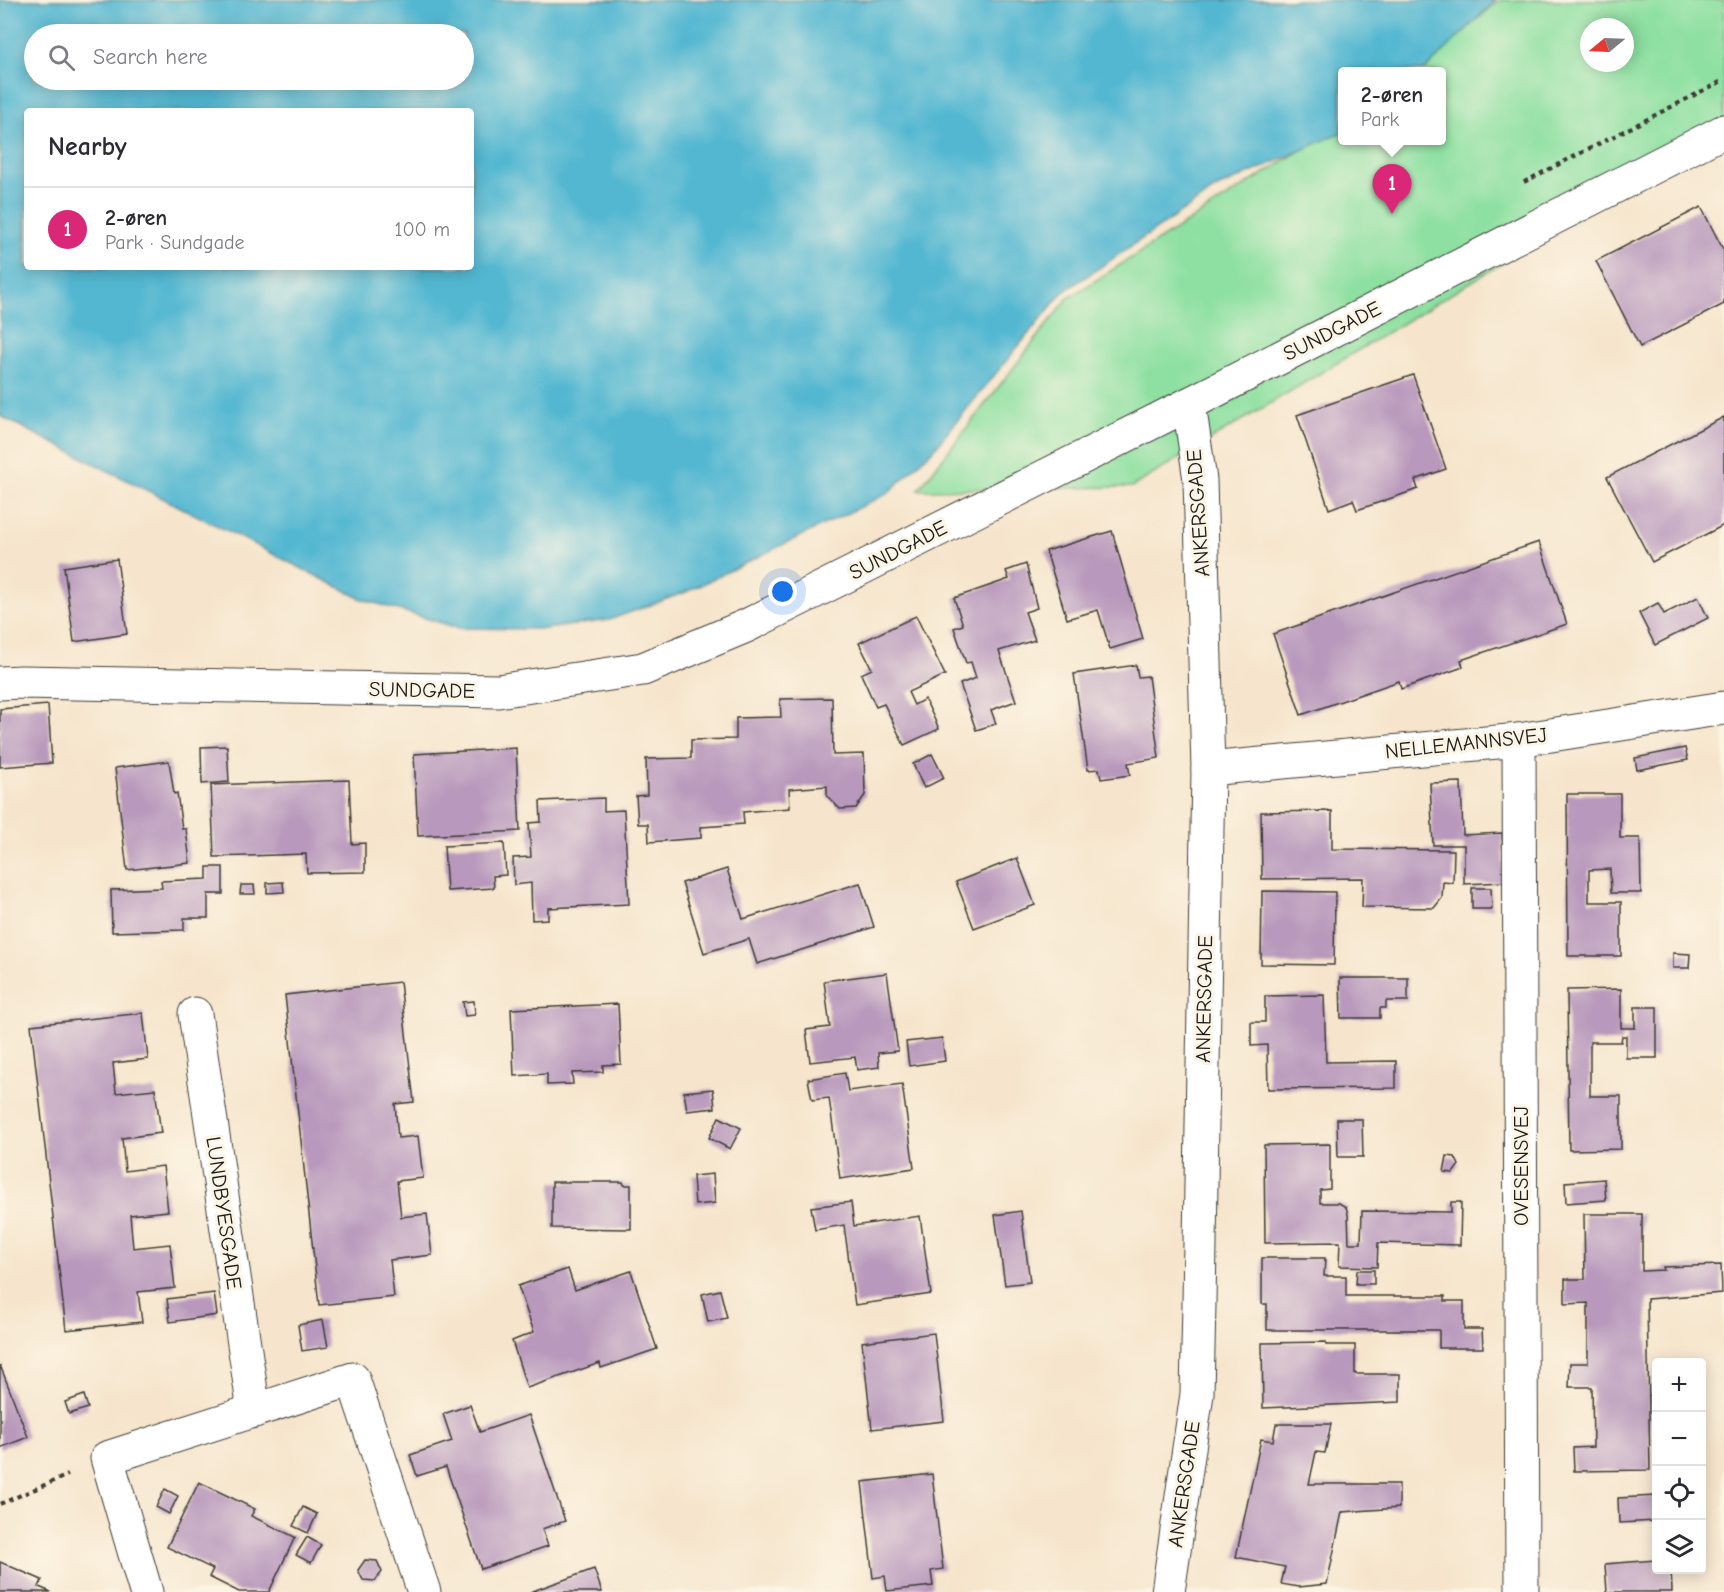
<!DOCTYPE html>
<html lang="en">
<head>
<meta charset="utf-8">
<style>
  :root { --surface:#fff; --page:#f2f2f3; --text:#2b2b33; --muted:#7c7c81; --line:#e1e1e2; --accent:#db2777 }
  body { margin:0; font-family:"Comic Neue",sans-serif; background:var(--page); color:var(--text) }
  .controls { position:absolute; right:18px; bottom:18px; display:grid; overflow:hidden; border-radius:6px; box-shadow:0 3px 15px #0003 }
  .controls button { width:54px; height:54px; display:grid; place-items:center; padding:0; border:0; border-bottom:2px solid var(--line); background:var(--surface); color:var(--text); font:30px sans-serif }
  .compass { position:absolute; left:1580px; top:18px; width:54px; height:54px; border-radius:50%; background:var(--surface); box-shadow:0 3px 15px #0003; rotate:251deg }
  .you { position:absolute; left:783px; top:592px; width:21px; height:21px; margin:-15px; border:4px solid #fff; border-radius:50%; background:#1a73e8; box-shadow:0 0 0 9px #1a73e833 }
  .badge { display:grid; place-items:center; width:39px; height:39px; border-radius:50%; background:var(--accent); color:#fff; font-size:20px; font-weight:700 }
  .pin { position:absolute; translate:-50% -50px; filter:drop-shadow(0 2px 3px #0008) }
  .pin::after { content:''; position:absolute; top:32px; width:21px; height:18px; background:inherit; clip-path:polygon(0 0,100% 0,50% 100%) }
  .popup { position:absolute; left:1338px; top:67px; width:108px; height:78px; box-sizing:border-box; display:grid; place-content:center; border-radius:6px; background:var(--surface); filter:drop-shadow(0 2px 4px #0005); font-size:20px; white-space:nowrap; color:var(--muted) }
  .popup b { font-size:22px; color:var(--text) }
  .popup::after { content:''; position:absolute; left:50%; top:100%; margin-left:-12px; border:12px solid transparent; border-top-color:var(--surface) }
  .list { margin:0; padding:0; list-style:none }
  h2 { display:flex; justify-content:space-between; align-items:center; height:78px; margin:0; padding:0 24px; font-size:26px }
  h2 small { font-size:20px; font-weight:400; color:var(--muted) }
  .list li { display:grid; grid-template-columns:39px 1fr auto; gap:18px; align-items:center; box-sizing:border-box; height:84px; padding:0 24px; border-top:2px solid var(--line) }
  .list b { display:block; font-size:22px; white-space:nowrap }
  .list p { margin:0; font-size:20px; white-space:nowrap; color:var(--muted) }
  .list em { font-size:20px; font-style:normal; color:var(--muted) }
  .icon { flex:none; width:33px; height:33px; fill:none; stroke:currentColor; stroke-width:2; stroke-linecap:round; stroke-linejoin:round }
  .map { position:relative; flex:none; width:1724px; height:1592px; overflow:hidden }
  .search { position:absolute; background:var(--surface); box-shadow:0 3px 15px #0003; left:24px; top:24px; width:450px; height:66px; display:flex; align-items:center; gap:15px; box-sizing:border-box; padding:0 21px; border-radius:33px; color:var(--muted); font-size:22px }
  .panel { position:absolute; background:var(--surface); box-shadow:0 3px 15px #0003; left:24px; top:108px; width:450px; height:162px; border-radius:6px }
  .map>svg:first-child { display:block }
</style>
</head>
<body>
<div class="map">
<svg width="1724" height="1592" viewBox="0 0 1724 1592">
  <rect width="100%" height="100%" fill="#fcf5e5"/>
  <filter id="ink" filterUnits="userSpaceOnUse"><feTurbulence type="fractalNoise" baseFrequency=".0167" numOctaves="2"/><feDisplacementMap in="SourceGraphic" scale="12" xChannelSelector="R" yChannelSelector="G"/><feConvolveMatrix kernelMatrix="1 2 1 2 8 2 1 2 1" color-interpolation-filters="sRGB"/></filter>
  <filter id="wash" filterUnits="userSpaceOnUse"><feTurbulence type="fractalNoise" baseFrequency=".008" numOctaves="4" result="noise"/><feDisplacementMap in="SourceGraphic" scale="24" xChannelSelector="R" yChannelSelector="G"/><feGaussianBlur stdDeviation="1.35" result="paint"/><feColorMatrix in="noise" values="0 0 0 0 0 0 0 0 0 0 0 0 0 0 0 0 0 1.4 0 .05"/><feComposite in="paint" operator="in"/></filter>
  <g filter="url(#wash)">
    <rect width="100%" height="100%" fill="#f6e5cc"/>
    <path fill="#8de0a1" stroke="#547e5e" stroke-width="1.5" fill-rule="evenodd" d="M 1500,0 L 1724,0 L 1724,129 L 1132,487 L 918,490 L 1068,298 L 1342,124 L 1342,140 L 1442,140 L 1442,71 L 1417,71 ZM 1589,27 L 1625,27 L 1625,63 L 1589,63 Z"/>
    <path fill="#53b7d1" stroke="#386a76" stroke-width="1.5" fill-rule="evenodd" d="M 0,0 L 1496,0 L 1424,71 L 1342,71 L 1342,132 L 1217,188 L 1062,293 L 934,449 L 887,494 L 686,592 L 609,620 L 545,629 L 458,628 L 362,599 L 0,416 ZM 34,34 L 464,34 L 464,80 L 34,80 ZM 27,111 L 471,111 L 471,267 L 27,267 Z"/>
    <g id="blocks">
      <g fill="#b898bc">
        <polygon points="1701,207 1724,251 1724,304 1640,347 1596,261"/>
        <polygon points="1413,375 1446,469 1415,480 1418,489 1357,510 1353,500 1329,509 1297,415"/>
        <polygon points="1724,417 1724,525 1652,562 1607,477"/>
        <polygon points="1112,531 1143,639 1110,649 1098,610 1067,619 1046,551"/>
        <polygon points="1539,542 1567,624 1461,660 1463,667 1401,689 1399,681 1301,715 1273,634"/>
        <polygon points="117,559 127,634 74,642 64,567"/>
        <polygon points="1026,564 1037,608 1025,612 1035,640 999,651 1016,701 991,710 996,724 976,730 960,684 976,678 971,662 966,663 954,628 963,625 954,598 1009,579 1006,571"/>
        <polygon points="1698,597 1708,618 1655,645 1639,613 1658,603 1664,614"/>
        <polygon points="916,616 945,675 908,692 914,705 925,699 939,729 904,745 884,704 876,707 861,674 872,669 859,643"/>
        <polygon points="1136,665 1138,677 1148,676 1159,758 1128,763 1130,775 1101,779 1099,769 1088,770 1074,674"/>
        <polygon points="832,698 833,755 864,754 865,795 856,808 840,809 827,796 827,786 789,789 790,808 743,812 744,824 701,827 701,838 649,842 648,824 638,824 636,796 647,795 646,759 691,758 691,740 736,739 736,718 781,717 780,699"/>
        <polygon points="48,705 52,763 0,767 0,709"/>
        <polygon points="227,746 229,782 202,784 201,747"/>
        <polygon points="516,748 520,831 418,836 414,754"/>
        <polygon points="1685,748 1688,760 1637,770 1635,758"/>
        <polygon points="932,754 944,778 924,788 913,764"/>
        <polygon points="169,761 174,794 177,793 182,829 186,829 190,863 127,870 115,768"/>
        <polygon points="349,780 352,844 365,843 365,872 307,873 306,854 214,857 211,785"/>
        <polygon points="1461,782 1463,835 1502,833 1504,882 1464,884 1464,845 1433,845 1430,783"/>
        <polygon points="1567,794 1620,794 1620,838 1640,838 1641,893 1611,893 1610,869 1589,870 1589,902 1621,902 1621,956 1568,956"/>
        <polygon points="604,798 604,811 624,810 629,904 548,908 548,919 532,920 531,883 514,885 513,858 531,857 529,823 541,822 540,801"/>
        <polygon points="1332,811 1332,849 1454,850 1453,883 1443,882 1442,898 1434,908 1362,907 1363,878 1262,879 1261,812"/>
        <polygon points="504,843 506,875 493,876 494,888 447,891 444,846"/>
        <polygon points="1017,858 1035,905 974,928 956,882"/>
        <polygon points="207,867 223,867 223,894 208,894 208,918 184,918 184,930 112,932 111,890 162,888 161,881 207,879"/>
        <polygon points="727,869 743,919 860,883 874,927 757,964 749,939 704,953 682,883"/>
        <polygon points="283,882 284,892 267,893 267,883"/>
        <polygon points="241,885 254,885 255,894 240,894"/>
        <polygon points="1472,888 1491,888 1492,909 1472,909"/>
        <polygon points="1262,891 1335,892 1334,965 1261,964"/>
        <polygon points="1673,953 1690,954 1689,968 1673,968"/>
        <polygon points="887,973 898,1051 878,1053 879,1067 857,1070 855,1057 810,1062 806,1030 830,1027 824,981"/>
        <polygon points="1340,978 1408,978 1408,1001 1386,1001 1386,1008 1380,1008 1380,1018 1341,1018"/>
        <polygon points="400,982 414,1102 395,1104 398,1138 418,1136 423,1178 397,1181 401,1217 427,1214 432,1255 390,1260 394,1297 319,1305 285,995"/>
        <polygon points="1621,989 1621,1028 1635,1028 1635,1007 1657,1007 1657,1058 1626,1058 1626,1036 1622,1036 1621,1042 1590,1042 1590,1096 1621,1096 1621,1149 1569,1150 1567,990"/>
        <polygon points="1324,995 1326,1062 1396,1061 1396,1088 1268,1089 1267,1045 1251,1046 1251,1022 1265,1022 1265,996"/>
        <polygon points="474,1001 475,1015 465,1016 463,1002"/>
        <polygon points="618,1004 621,1064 603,1065 603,1072 572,1073 573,1084 547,1085 547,1074 514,1076 511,1009"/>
        <polygon points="143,1013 148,1059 113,1063 116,1093 155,1089 161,1133 122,1138 125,1171 163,1166 168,1211 130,1215 133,1248 170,1244 175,1288 138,1292 142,1322 66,1330 31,1025"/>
        <polygon points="942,1038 945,1061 909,1066 906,1042"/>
        <polygon points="845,1073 848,1091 902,1084 914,1168 840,1179 829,1098 812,1100 808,1079"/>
        <polygon points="713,1089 715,1108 687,1111 684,1092"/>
        <polygon points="719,1117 741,1128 730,1149 709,1138"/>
        <polygon points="1337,1119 1362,1119 1363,1157 1338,1157"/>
        <polygon points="1330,1144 1330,1189 1320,1190 1320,1203 1339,1203 1346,1207 1348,1214 1349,1243 1361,1243 1362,1211 1451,1212 1451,1202 1461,1202 1460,1245 1378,1243 1377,1267 1339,1266 1340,1242 1265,1243 1264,1145"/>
        <polygon points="1447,1156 1455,1157 1459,1165 1453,1173 1444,1172"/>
        <polygon points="713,1174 715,1203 695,1205 693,1176"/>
        <polygon points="1604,1179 1606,1200 1566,1203 1565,1182"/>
        <polygon points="552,1182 623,1182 624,1185 631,1185 631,1229 552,1228"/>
        <polygon points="851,1202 854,1226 920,1216 931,1294 855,1305 844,1225 815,1230 811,1207"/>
        <polygon points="1021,1211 1030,1282 1005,1285 995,1215"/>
        <polygon points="1584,1214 1642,1214 1642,1271 1664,1270 1663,1267 1721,1265 1722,1293 1647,1299 1650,1470 1574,1471 1573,1448 1593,1447 1592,1387 1569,1387 1570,1363 1588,1363 1588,1303 1565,1304 1565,1279 1585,1279"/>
        <polygon points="1262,1258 1325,1258 1324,1276 1346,1276 1346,1296 1445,1296 1445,1301 1464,1301 1464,1329 1482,1329 1483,1348 1439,1348 1439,1330 1267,1330 1267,1304 1262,1304"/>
        <polygon points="568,1269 575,1290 631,1271 657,1349 601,1368 600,1363 527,1388 512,1341 534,1332 518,1286"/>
        <polygon points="1357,1270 1374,1270 1374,1284 1356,1284"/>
        <polygon points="720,1290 727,1318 708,1322 702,1294"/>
        <polygon points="214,1293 217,1315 170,1322 167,1299"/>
        <polygon points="323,1320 328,1347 302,1351 298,1325"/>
        <polygon points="934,1333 944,1421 872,1429 862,1342"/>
        <polygon points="1326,1342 1326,1345 1355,1345 1355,1374 1400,1374 1400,1402 1263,1408 1262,1343"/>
        <polygon points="0,1365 28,1437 0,1448"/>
        <polygon points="84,1395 88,1408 69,1414 65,1402"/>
        <polygon points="470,1405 480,1432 529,1415 565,1521 542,1529 548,1546 481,1569 446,1467 417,1476 410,1455 452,1441 443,1414"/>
        <polygon points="1276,1424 1331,1424 1325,1453 1316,1452 1309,1484 1399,1484 1399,1508 1342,1512 1327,1584 1299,1587 1281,1584 1285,1567 1236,1557 1261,1439 1273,1441"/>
        <polygon points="932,1474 943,1569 931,1571 933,1586 887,1591 885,1576 873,1578 862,1482"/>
        <polygon points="199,1482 255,1509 251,1516 295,1537 269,1592 239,1592 209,1577 213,1569 167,1547"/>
        <polygon points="165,1489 178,1496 169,1514 156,1507"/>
        <polygon points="1656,1496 1656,1521 1619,1523 1618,1498"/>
        <polygon points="303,1507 317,1514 308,1533 293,1526"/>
        <polygon points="307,1537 321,1545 311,1563 296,1555"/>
        <polygon points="365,1560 377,1561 382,1572 375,1581 363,1580 358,1570"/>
        <polygon points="1656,1560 1656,1570 1671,1570 1672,1592 1607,1592 1605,1564"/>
        <polygon points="0,1562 42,1580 39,1587 51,1592 0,1592"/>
        <polygon points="594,1569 602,1592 530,1592"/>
      </g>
    </g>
  </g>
  <g filter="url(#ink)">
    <use href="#blocks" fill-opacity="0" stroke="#3d3a36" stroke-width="1.5"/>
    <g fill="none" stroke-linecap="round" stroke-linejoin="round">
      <defs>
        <g id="minor">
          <polyline points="0,683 22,682 498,691 643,669 746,626 1189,404 1724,131"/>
          <polyline points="1519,740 1522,1592"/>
          <polyline points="1208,769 1519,740 1724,708"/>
          <polyline points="195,1014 254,1411"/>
          <polyline points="146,1592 107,1458 353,1379 424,1592"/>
          <polyline points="1168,1592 1197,1394 1199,1303 1208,769 1200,480 1189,404"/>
        </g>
      </defs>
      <use href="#minor" stroke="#3d3a36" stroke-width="35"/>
      <g stroke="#3d3a36" stroke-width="4" stroke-dasharray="4.5 4.5" stroke-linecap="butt">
        <polyline points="1524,182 1724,80"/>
        <polyline points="0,1504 68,1475"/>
      </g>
      <use href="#minor" stroke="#fff" stroke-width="33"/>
    </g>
  </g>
  <g text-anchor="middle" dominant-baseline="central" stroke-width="6" stroke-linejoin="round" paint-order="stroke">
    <g font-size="21" fill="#1c1c1c" stroke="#fcf5e5">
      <text transform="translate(1332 331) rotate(-27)">SUNDGADE</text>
      <text transform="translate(1198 513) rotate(-94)">ANKERSGADE</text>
      <text transform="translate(898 550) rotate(-27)">SUNDGADE</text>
      <text transform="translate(422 690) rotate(1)">SUNDGADE</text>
      <text transform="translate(1466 743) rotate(-6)">NELLEMANNSVEJ</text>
      <text transform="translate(1204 999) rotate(-89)">ANKERSGADE</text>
      <text transform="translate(1521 1166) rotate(-90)">OVESENSVEJ</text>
      <text transform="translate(224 1213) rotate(82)">LUNDBYESGADE</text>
      <text transform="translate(1184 1484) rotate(-82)">ANKERSGADE</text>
    </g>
  </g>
</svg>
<div class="controls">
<button>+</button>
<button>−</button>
<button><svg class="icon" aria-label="locate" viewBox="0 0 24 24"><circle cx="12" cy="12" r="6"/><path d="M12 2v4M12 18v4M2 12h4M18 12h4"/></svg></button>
<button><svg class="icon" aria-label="layers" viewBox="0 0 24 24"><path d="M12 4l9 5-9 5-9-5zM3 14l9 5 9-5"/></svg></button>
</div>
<svg class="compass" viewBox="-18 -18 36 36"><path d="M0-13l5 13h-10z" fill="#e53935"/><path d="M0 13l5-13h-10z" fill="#7c7c81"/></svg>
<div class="you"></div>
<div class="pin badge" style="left:1392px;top:214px">1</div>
<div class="popup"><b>2-øren</b>Park</div>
<div class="search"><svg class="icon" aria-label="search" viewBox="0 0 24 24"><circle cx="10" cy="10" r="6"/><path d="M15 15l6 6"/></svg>Search here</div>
<section class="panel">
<h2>Nearby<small></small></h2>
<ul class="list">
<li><span class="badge">1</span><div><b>2-øren</b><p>Park · Sundgade</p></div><em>100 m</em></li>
</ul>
</section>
</div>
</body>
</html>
